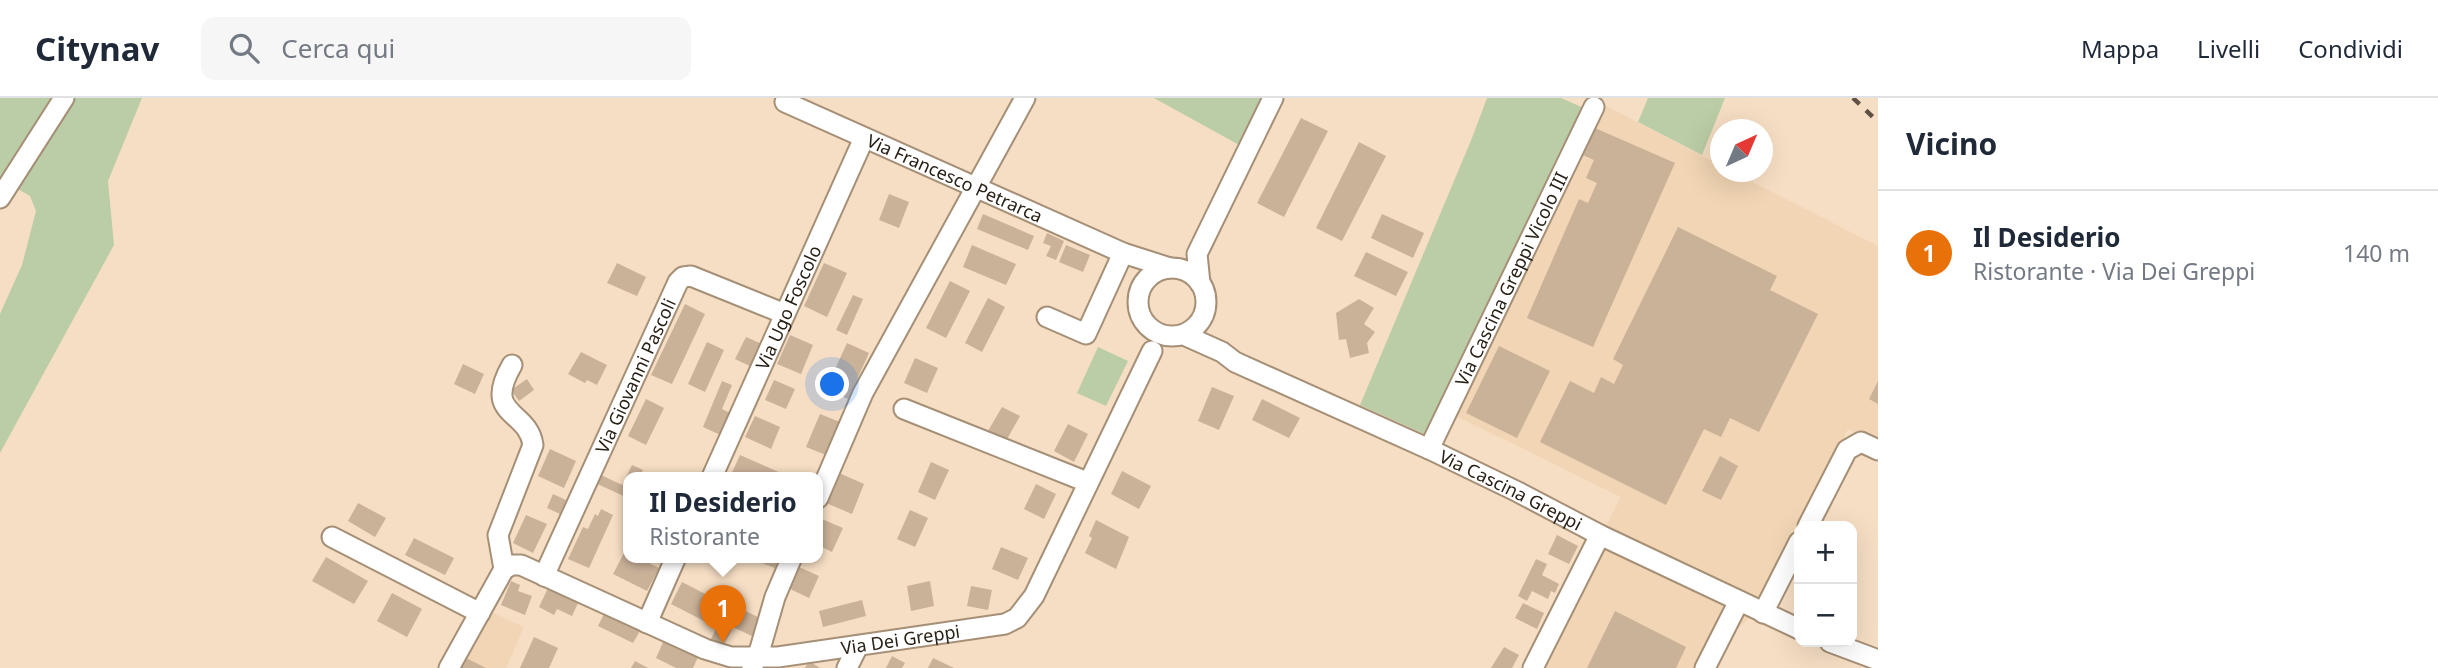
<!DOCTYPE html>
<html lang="it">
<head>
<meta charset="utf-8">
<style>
  :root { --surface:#fff; --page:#f6f6f7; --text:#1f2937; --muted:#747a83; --line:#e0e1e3; --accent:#607c31 }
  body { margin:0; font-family:"Noto Sans",sans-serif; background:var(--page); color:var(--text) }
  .controls { position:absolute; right:21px; bottom:21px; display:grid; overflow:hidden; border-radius:14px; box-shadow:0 7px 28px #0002 }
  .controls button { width:63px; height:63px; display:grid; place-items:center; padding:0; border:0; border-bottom:2px solid var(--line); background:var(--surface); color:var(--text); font:35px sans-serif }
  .compass { position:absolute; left:1710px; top:21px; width:63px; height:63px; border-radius:50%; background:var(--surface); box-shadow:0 7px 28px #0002; rotate:44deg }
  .you { position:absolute; left:833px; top:287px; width:24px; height:24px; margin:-18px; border:5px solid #fff; border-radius:50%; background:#1a73e8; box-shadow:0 0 0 10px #1a73e833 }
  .badge { display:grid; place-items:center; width:46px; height:46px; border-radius:50%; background:var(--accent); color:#fff; font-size:23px; font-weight:700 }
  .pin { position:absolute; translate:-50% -58px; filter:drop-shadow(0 2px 4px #0008) }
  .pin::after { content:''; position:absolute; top:37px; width:24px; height:21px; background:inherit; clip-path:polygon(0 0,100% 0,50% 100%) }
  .popup { position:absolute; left:623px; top:374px; width:200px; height:91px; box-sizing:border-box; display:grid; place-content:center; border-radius:14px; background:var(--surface); filter:drop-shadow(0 2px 5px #0005); font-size:23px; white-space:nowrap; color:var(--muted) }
  .popup b { font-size:26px; color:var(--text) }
  .popup::after { content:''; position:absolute; left:50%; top:100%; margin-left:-14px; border:14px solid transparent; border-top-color:var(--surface) }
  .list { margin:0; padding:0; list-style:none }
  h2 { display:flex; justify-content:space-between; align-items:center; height:91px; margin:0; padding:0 28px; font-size:30px }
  h2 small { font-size:23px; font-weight:400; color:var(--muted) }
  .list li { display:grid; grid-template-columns:46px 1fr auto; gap:21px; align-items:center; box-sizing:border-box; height:126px; padding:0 28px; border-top:2px solid var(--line) }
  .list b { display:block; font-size:26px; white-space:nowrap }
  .list p { margin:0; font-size:23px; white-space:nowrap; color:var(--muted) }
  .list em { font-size:23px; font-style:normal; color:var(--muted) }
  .icon { flex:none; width:38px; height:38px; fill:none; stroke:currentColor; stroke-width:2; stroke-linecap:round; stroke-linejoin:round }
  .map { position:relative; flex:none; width:1878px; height:570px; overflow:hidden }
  header { display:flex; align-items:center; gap:42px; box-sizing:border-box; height:98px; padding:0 35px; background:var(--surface); border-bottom:2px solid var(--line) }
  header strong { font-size:33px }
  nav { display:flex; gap:38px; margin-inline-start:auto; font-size:24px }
  .search { width:490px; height:63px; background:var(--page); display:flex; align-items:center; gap:18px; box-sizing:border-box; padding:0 24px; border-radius:14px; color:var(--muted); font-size:26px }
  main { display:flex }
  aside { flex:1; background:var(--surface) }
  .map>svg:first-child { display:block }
</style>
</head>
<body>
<header>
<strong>Citynav</strong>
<div class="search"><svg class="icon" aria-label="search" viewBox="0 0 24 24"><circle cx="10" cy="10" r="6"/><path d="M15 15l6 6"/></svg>Cerca qui</div>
<nav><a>Mappa</a><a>Livelli</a><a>Condividi</a></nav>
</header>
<main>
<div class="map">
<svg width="1878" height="570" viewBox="0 0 1878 570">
  <rect width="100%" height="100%" fill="#f6dec4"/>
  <g fill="#f1d5b4">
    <polygon points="1602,6 1720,67 1720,74 1733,74 1878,148 1878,343 1848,331 1802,428 1799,428 1799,434 1765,506 1736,532 1718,570 1534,570 1621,399 1452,316"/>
    <polygon points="487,512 524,529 506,570 455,570"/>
  </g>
  <g fill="#bbcda6">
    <polygon points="0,0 142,0 108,83 114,147 0,355 0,216 22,167 36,113 30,98 0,81"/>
    <polygon points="1154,0 1264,0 1241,48"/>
    <polygon points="1487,0 1561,0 1586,11 1424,336 1360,307 1472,40"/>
    <polygon points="1648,0 1725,0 1702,57 1638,24"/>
    <polygon points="1098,249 1128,263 1106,308 1077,295"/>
  </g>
  <g fill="#cab299">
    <polygon points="1301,20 1328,33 1284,119 1257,105"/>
    <polygon points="1595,30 1675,65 1593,249 1527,220 1579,101 1588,105 1597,85 1586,80 1594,62 1583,57"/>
    <polygon points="1359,44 1386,58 1342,143 1316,130"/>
    <polygon points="889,96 909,104 899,130 879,122"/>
    <polygon points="983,116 1034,138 1028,152 977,131"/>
    <polygon points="1382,116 1424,135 1413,160 1371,140"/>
    <polygon points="1678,129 1777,178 1770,192 1818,216 1759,334 1730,320 1721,339 1704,331 1666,407 1540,344 1570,283 1594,295 1601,279 1614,286 1623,267 1613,261"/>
    <polygon points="1047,135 1064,143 1056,162 1046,158 1051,148 1043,145"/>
    <polygon points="972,147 1016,166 1006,187 963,169"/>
    <polygon points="1066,147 1090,157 1083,174 1059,164"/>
    <polygon points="1366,154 1408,174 1396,198 1354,178"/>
    <polygon points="617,165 646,179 637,198 607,185"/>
    <polygon points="824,165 847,175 827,219 804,208"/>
    <polygon points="950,183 970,193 946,240 926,230"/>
    <polygon points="853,197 863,201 847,237 836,232"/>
    <polygon points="988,200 1005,209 982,254 965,245"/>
    <polygon points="1359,201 1374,210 1364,226 1375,234 1367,245 1369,255 1350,260 1346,241 1339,242 1336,215"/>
    <polygon points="685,206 705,216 672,286 651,277"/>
    <polygon points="790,237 813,247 801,276 777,266"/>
    <polygon points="746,239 762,246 756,271 735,261"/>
    <polygon points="707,244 724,252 705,294 688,286"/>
    <polygon points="847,245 869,255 848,301 826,291"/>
    <polygon points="1499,248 1550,273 1517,340 1466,315"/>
    <polygon points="581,254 607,267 597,287 587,282 585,285 568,276"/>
    <polygon points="915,260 938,270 927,295 904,285"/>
    <polygon points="463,266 484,276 475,296 454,286"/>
    <polygon points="527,281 534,292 519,303 511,292"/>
    <polygon points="774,282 795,291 786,311 765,302"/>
    <polygon points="722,283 732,287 722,311 734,317 725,339 703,329"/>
    <polygon points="1878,283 1878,306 1869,301"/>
    <polygon points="1212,289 1234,298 1219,332 1198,323"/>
    <polygon points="646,301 664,310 646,347 628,338"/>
    <polygon points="1262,301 1300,320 1289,340 1252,322"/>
    <polygon points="1002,309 1020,318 1006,343 988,333"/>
    <polygon points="820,316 840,324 826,357 806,349"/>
    <polygon points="755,318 780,329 771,351 745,339"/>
    <polygon points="1068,326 1088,336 1074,364 1054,353"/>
    <polygon points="550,351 576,363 564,390 538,378"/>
    <polygon points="740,357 781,375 780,379 730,379"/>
    <polygon points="1720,358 1738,368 1721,402 1702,393"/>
    <polygon points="931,364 949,372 935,402 918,394"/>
    <polygon points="632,367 643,372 639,379 628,379 628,400 593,384 597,375 622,387"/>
    <polygon points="1122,373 1151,388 1139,411 1111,396"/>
    <polygon points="839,375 864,386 852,416 826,405"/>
    <polygon points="1036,386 1056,396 1044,421 1024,411"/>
    <polygon points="553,396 566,402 560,416 547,410"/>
    <polygon points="358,405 386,420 375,439 348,423"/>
    <polygon points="601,411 613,417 589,470 568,461 583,429 588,431 595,416 598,418"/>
    <polygon points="910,412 928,420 915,449 897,441"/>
    <polygon points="526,417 547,426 533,455 513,445"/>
    <polygon points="822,421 843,430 832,454 818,447 818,431"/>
    <polygon points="1096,422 1129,439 1116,471 1085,455 1092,440 1089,438"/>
    <polygon points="1557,437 1578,448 1569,466 1548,456"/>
    <polygon points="414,440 454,460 445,477 405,457"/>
    <polygon points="1001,449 1028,460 1018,482 992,471"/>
    <polygon points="625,453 628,455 628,459 637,459 659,470 647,493 613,476"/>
    <polygon points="326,459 368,483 354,506 312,483"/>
    <polygon points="759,459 779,459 775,470 757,463"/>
    <polygon points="1536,461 1547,466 1542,477 1559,486 1555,495 1551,493 1548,501 1532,493 1527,503 1518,498"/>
    <polygon points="799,469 819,478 809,500 790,491"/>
    <polygon points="511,483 520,487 518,493 532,498 525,517 501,507"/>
    <polygon points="930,483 934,508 911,513 907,488"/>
    <polygon points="682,484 717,502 706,524 671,506"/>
    <polygon points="971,488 992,492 988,512 967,508"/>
    <polygon points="548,490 578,505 572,518 557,511 554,517 539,509"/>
    <polygon points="392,495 422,511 407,539 377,523"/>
    <polygon points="862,502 866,518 823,529 819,513"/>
    <polygon points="729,505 764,522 756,540 733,529 723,549 710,543"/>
    <polygon points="1523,505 1544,515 1537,531 1515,520"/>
    <polygon points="1615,513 1686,549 1676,570 1587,570"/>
    <polygon points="604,516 640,533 633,545 598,528"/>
    <polygon points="534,539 558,550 549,570 520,570"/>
    <polygon points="664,542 698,559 693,570 676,570 656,560"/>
    <polygon points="1504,549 1519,557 1512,570 1491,570"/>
    <polygon points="462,558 486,570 455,570"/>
    <polygon points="892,558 905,565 902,570 886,570"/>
    <polygon points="933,560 954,570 928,570"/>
    <polygon points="635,563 648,570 631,570"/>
    <polygon points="809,563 820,570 805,570"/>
  </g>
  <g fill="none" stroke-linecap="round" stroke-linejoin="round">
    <defs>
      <g id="minor">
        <path id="s1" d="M 785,4 L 1123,155 L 1170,170"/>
        <polyline points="0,100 64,0"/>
        <circle cx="1172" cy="204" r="34"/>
        <polyline points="1200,185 1197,156 1273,0"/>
        <polyline points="1047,219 1086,236 1123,155"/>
        <path id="s2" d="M 1184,237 L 1222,254 L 1235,264 L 1429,351 L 1518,394 L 1600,437 L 1799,531"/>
        <polyline points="904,311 1087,384"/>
        <path id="s3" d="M 1429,351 L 1594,9"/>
        <path id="s4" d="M 712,379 L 864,40"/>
        <polyline points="818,400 863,295 1025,0"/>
        <polyline points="1808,428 1847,352 1861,344 1878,352"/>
        <polyline points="332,439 480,515"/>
        <path id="s5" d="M 504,471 L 512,467 L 521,467 L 705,551 L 731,559 L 778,559 L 1005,526 L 1017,520 L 1034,498 L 1152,253"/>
        <path d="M 504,471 L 498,437 L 533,347 C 528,311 482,319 512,267"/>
        <path id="s6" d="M 544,478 L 678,184 L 683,179 L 691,178 L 785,216"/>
        <polyline points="1763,515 1799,444"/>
        <polyline points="647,525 676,459"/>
        <polyline points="1830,544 1878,562"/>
        <polyline points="449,570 504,471"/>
        <polyline points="752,570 760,551 775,499 792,459"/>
        <polyline points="847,570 858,548"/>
        <polyline points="1533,570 1600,437"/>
        <polyline points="1705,570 1739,503"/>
      </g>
    </defs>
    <use href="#minor" stroke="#a58f76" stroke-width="23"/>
    <use href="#minor" stroke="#fff" stroke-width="19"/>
    <polyline stroke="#5f5244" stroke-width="4.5" stroke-dasharray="9 9" stroke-linecap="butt" points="1853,0 1878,24"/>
  </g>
  <g text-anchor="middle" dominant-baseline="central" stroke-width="6" stroke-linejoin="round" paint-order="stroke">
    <g font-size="18" fill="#292016" stroke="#f6dec4">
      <text stroke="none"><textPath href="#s1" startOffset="186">Via Francesco Petrarca</textPath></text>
      <text stroke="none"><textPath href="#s3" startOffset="189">Via Cascina Greppi Vicolo III</textPath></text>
      <text stroke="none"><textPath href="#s4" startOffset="186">Via Ugo Foscolo</textPath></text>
      <text stroke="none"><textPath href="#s6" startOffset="220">Via Giovanni Pascoli</textPath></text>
      <text stroke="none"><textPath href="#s2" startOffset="362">Via Cascina Greppi</textPath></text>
      <text stroke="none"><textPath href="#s5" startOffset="418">Via Dei Greppi</textPath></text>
    </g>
  </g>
</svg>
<div class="controls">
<button>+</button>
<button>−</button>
</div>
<svg class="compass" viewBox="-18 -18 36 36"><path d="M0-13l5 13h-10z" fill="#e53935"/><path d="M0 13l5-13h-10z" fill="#747a83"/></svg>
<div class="you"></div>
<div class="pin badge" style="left:723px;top:545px;background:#e8710a">1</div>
<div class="popup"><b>Il Desiderio</b>Ristorante</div>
</div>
<aside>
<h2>Vicino<small></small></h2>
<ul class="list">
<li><span class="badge" style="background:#e8710a">1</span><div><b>Il Desiderio</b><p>Ristorante · Via Dei Greppi</p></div><em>140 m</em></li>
</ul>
</aside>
</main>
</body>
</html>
